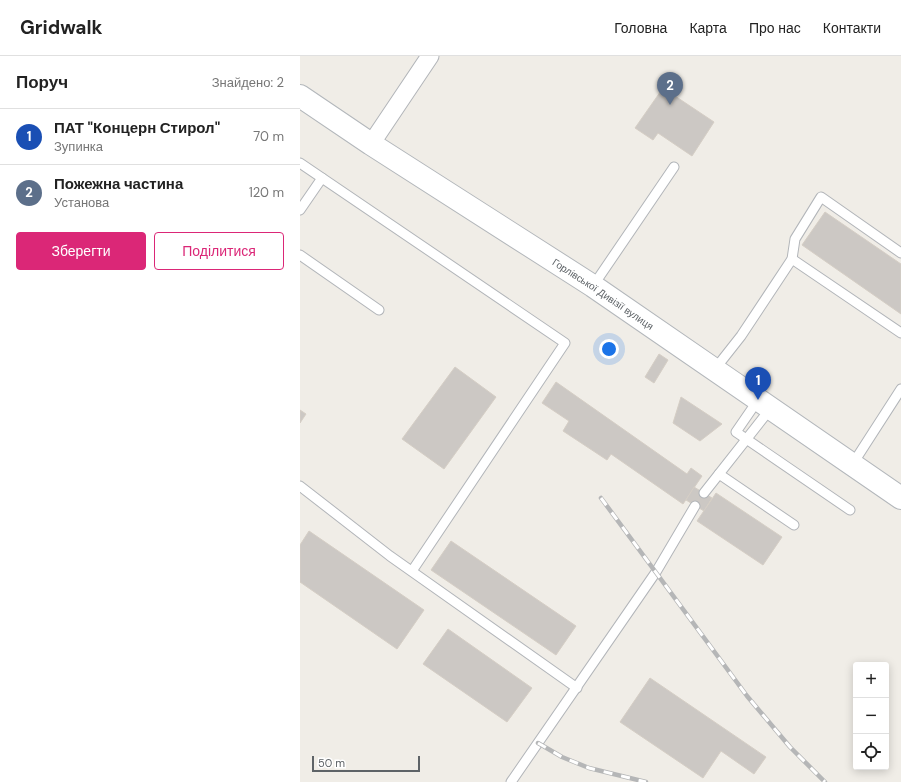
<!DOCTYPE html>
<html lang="uk">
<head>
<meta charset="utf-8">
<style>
  :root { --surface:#fff; --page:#f6f6f6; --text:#222; --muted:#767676; --line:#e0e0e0; --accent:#db2777 }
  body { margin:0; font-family:"DM Sans",sans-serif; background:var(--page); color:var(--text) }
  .controls { position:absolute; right:12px; bottom:12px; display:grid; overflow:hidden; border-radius:4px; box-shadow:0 2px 10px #0003 }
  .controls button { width:36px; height:36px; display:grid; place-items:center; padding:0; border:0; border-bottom:1px solid var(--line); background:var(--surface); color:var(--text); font:20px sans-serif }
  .scale { position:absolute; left:12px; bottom:10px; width:108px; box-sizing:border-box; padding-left:4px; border:2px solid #5e6367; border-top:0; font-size:11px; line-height:14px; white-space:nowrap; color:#5e6367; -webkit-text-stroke:3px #fff; paint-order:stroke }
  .you { position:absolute; left:309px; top:293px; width:14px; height:14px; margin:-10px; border:3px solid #fff; border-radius:50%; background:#1a73e8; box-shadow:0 0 0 6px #1a73e833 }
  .badge { display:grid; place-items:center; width:26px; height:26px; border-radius:50%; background:var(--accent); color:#fff; font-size:13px; font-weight:700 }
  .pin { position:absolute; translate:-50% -33px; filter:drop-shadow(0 1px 2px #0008) }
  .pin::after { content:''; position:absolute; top:21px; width:14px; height:12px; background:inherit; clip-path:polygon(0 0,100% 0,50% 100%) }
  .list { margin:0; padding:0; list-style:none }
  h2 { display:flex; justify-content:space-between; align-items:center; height:52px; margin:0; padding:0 16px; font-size:17px }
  h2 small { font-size:13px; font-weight:400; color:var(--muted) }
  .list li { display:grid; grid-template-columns:26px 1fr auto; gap:12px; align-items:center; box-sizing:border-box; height:56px; padding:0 16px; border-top:1px solid var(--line) }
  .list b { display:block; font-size:15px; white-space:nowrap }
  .list p { margin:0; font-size:13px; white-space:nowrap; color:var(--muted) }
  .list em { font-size:13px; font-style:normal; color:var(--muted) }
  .actions { display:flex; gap:8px; padding:12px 16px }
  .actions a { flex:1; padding:9px 0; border:1px solid var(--accent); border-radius:4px; text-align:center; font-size:14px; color:var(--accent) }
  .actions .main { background:var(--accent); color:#fff }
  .icon { flex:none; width:22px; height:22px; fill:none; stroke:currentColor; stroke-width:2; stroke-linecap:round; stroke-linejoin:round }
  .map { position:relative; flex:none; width:601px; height:726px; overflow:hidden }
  header { display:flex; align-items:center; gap:24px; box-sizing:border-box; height:56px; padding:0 20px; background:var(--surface); border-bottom:1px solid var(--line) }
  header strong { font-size:19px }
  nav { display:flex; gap:22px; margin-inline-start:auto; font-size:14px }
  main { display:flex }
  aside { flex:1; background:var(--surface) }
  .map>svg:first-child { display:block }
</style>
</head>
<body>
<header>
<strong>Gridwalk</strong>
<nav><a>Головна</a><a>Карта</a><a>Про нас</a><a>Контакти</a></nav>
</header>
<main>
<aside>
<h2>Поруч<small>Знайдено: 2</small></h2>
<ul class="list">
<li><span class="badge" style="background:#1a4fb4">1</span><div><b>ПАТ &quot;Концерн Стирол&quot;</b><p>Зупинка</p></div><em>70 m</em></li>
<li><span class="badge" style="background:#5c6f8a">2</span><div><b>Пожежна частина</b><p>Установа</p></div><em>120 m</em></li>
</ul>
<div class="actions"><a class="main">Зберегти</a><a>Поділитися</a></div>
</aside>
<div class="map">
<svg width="601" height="726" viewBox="0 0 601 726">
  <rect width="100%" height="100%" fill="#f0ede7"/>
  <g fill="#ccc8c4" stroke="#d5cec5">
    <polygon points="363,32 414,66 392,100 358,77 353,84 335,72"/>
    <polygon points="525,156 601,208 601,258 502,189"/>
    <polygon points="359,298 368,304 354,327 345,321"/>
    <polygon points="155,311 196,341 144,413 102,383"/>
    <polygon points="256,326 387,418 391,412 402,420 383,448 311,398 307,404 263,375 269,365 242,347"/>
    <polygon points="381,341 422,368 400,385 373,367"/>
    <polygon points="0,354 6,358 0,367"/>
    <polygon points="394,431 412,442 404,455 386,444"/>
    <polygon points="416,437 482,481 463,509 397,465"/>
    <polygon points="9,475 124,554 97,593 0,526 0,489"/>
    <polygon points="151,485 276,570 256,599 131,514"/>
    <polygon points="148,573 232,632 207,666 123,608"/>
    <polygon points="350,622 466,701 454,718 421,695 403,722 320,666"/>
  </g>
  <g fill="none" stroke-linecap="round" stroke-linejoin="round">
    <defs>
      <g id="lane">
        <polyline points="0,107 265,287 112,515"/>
        <polyline points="0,154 22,122"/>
        <polyline points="0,199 79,254"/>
        <polyline points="492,203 601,277"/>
        <polyline points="293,230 374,111"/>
        <polyline points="415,313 441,280 492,203 495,183 521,141 601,197"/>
        <polyline points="458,344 436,376 550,454"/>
        <polyline points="552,409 601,333"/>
        <polyline points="419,418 494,469"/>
        <polyline points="0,430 90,500 277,632"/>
        <polyline points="404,437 471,352"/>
        <polyline points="211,726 356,516 395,450"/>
      </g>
      <polyline id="street" points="71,88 130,0"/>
      <g id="secondary">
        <path id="s1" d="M 0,40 L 71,88 L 293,230 L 601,442"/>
      </g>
    </defs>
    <use href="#lane" stroke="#b2b5b9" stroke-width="11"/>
    <use href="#street" stroke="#b2b5b9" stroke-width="19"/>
    <use href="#secondary" stroke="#b3b7bb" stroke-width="24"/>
    <use href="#lane" stroke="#fff" stroke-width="9"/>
    <use href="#street" stroke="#fff" stroke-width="17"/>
    <use href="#secondary" stroke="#fff" stroke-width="22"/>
    <defs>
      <g id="rail">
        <polyline points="301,442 447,640 490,691 525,726"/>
        <polyline points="238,687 262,701 289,712 346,726"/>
      </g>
    </defs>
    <use href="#rail" stroke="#b5b6b7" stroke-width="4.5"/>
    <use href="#rail" stroke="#fff" stroke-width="3" stroke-dasharray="9" stroke-linecap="butt"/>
  </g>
  <g text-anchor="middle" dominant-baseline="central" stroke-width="3" stroke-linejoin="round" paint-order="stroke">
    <g font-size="10" fill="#5e6367" stroke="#fff">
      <text stroke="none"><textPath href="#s1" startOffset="362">Горлівської Дивізії вулиця</textPath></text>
    </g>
  </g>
</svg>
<div class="controls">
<button>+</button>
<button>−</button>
<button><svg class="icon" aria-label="locate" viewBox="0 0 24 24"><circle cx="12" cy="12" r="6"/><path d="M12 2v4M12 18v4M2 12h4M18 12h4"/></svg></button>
</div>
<div class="scale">50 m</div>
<div class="you"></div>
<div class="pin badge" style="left:458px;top:344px;background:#1a4fb4">1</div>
<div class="pin badge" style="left:370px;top:49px;background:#5c6f8a">2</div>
</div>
</main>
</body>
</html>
